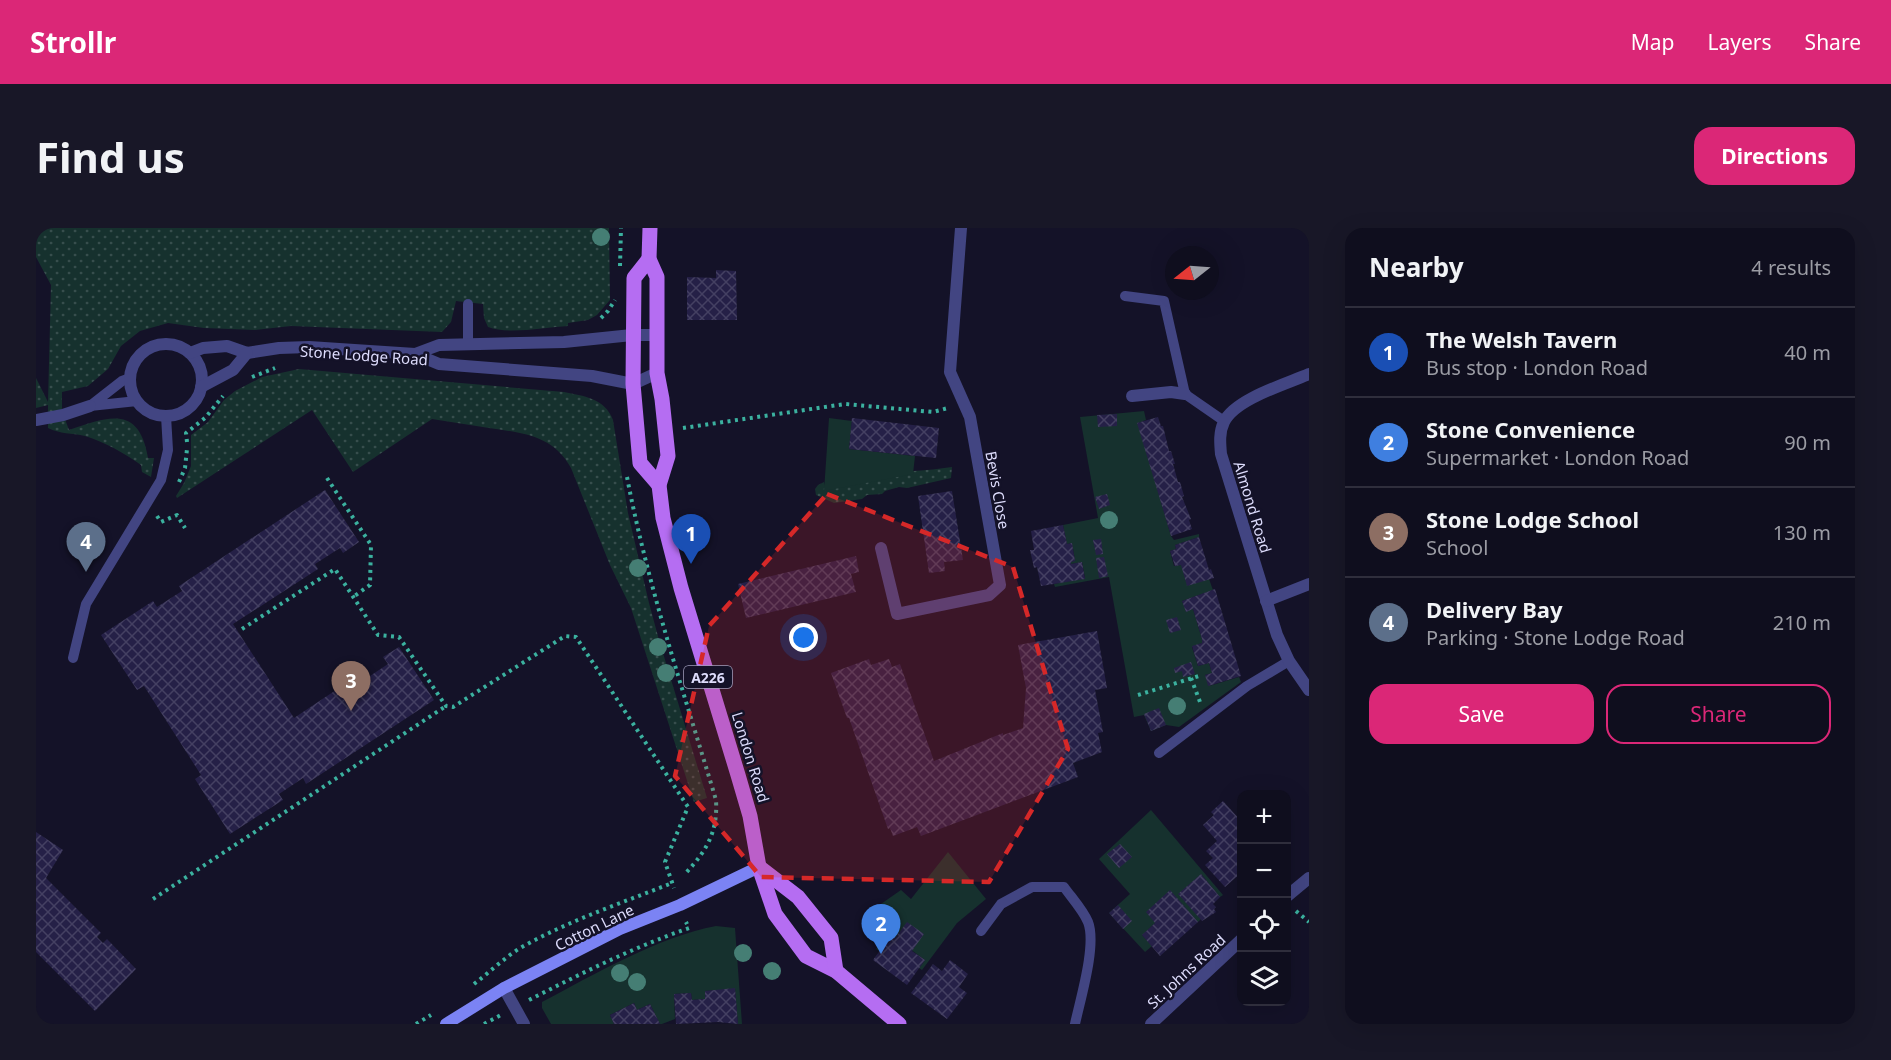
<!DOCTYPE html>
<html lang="en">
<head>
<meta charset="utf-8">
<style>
  :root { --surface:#0f0e1e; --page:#181727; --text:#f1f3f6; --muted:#9b9ca4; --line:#2f2e3c; --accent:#db2777 }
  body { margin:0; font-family:"Noto Sans",sans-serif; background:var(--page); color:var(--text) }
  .controls { position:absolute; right:18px; bottom:18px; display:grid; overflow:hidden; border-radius:12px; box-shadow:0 6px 24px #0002 }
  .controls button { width:54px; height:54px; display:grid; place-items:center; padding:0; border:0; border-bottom:2px solid var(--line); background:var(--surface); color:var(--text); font:30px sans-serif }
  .compass { position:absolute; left:1129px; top:18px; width:54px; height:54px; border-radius:50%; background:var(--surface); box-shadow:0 6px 24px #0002; rotate:253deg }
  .you { position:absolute; left:768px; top:410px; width:21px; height:21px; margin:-15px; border:4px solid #fff; border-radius:50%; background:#1a73e8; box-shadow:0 0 0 9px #1a73e833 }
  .badge { display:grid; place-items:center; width:39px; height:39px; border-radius:50%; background:var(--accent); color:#fff; font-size:20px; font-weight:700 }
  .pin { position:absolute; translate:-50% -50px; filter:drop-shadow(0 2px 3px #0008) }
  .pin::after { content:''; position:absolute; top:32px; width:21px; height:18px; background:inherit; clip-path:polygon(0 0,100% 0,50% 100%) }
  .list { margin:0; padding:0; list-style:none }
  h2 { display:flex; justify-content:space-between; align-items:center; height:78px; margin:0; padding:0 24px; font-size:26px }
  h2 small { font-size:20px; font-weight:400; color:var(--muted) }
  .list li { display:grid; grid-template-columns:39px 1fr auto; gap:18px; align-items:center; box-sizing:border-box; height:90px; padding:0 24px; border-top:2px solid var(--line) }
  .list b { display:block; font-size:22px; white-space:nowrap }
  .list p { margin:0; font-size:20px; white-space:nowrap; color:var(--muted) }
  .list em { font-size:20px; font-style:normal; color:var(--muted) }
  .actions { display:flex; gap:12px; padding:18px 24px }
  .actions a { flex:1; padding:14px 0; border:2px solid var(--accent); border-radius:18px; text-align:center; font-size:21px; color:var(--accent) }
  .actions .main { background:var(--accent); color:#fff }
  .icon { flex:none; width:33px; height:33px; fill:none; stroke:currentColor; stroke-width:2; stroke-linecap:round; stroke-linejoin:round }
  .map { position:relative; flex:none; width:1273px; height:796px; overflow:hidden; border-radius:18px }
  header { display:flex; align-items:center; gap:36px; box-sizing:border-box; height:84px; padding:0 30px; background:var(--accent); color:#fff }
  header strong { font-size:28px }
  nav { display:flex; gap:33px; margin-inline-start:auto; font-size:21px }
  .intro { display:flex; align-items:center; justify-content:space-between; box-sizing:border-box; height:144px; padding:0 36px }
  h1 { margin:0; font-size:42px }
  .button { padding:15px 27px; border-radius:18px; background:var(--accent); color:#fff; font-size:21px; font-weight:700 }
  main { display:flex; gap:36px; padding:0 36px }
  aside { flex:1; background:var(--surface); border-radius:18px; box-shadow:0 6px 24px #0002 }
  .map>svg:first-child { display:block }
</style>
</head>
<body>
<header>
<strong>Strollr</strong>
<nav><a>Map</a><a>Layers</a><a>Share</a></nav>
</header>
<div class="intro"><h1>Find us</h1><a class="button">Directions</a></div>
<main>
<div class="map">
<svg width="1273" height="796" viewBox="0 0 1273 796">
  <defs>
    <pattern id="grass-dots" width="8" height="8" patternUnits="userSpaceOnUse" patternTransform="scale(1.5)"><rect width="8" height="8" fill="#16312e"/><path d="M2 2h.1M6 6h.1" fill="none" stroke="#374e4d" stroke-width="1.8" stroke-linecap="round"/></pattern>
    <pattern id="building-cross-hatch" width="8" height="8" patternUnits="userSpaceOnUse" patternTransform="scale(1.5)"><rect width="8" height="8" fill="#252047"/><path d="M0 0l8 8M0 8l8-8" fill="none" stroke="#444062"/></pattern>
  </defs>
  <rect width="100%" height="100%" fill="#141228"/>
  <g fill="url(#grass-dots)">
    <path d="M 0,0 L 573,0 L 574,72 L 561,87 L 552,92 L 532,95 L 532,98 C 510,99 472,107 452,99 L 448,90 L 447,76 L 420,73 L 415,94 L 406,104 L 255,98 L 219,102 L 168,100 L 132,95 L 104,103 L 85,118 L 72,141 L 52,158 L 26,164 L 26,183 L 33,202 C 72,189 103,176 112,230 L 118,230 L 115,249 L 106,244 L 105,237 C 88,225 69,214 49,208 C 36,205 24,206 12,200 L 12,177 L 0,180 L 0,150 L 12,174 L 15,57 L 0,29 Z"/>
    <path d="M 263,141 L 528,164 C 547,168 569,170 577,192 L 592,285 L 613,375 L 623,412 L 671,570 L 658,574 L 595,380 L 574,337 L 535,240 C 517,207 486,205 453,200 C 434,197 415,194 396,191 L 317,244 L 276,182 L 141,270 L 140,268 L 148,255 L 155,238 L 155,207 L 172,194 L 188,172 L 199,163 L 226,149 Z"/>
    <path d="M 916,239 L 915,250 L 871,260 L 863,259 L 849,263 L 846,266 L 831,267 L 826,271 L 798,275 L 780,267 L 779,261 L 782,257 L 788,254 L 789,258 C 818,252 848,245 878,243 C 891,242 903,241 916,239 Z"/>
  </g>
  <g fill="#16312e">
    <polygon points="1108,183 1110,192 1102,195 1135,308 1138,312 1163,306 1163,309 1139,317 1140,321 1134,323 1138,338 1145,337 1173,351 1177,362 1146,373 1150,383 1157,381 1166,411 1166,415 1156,419 1162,438 1173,435 1176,445 1169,447 1173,458 1203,449 1205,454 1143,499 1130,497 1115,503 1108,487 1098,489 1073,349 1019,359 1018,356 1049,350 1046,334 1035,336 1035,334 1039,332 1036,315 1031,316 1027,297 1062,290 1044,189"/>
    <polygon points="793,190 816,193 813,221 879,228 877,246 788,263"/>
    <polygon points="1115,582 1187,667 1184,669 1165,646 1165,691 1162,694 1134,663 1119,695 1106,707 1116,718 1109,724 1073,685 1094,666 1063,631"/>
    <polygon points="912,624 950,671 921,695 886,742 883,740 889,732 855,707 843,723 840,721 850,705 842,678 865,662 875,671"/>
    <path d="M 680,698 L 699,700 L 706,796 L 702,796 L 699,761 L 669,763 L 669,771 L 656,772 L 655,765 L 638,766 L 639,791 L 626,796 L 624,796 L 614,776 L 601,782 L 598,775 L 574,787 L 578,796 L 515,796 L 506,780 L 506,774 C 559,746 622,709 680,698 Z"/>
  </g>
  <g fill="url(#building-cross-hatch)">
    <polygon points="680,42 700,43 701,92 651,92 651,49 680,50"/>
    <polygon points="1081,186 1081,198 1062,199 1061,187"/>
    <polygon points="1122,189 1125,198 1127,198 1133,223 1135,223 1139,236 1137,236 1142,254 1144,254 1148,268 1146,269 1155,291 1153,292 1156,301 1135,308 1101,195"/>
    <polygon points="816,190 903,200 900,230 813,221"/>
    <polygon points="289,262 323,314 307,325 304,320 279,336 282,341 197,396 258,490 321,448 325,454 352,436 347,429 363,419 398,472 270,556 267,550 243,566 247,572 194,606 159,551 165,547 108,458 101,462 65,407 117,373 121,379 146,363 143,358"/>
    <polygon points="916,263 927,332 908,334 909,343 893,345 882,268"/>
    <polygon points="1071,266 1074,277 1063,281 1059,269"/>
    <polygon points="1027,297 1031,316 1036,315 1039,333 1035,334 1035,336 1046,334 1049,351 1005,358 1001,339 998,340 994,322 998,322 995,303"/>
    <polygon points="1163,309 1173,342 1175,341 1178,350 1151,358 1145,337 1139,338 1134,323 1140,321 1139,317"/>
    <polygon points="1065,311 1067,326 1060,327 1057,312"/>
    <polygon points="820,328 823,344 815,346 820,364 710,390 702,356"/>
    <polygon points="1068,329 1072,348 1063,350 1060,330"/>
    <polygon points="1179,361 1205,448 1172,458 1169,447 1176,445 1173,435 1162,438 1156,418 1166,415 1166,411 1157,381 1150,384 1146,373"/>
    <polygon points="1141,389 1145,402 1134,405 1130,392"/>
    <polygon points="1061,403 1071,460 1059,462 1067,504 1062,505 1066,524 1037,535 1042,549 885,608 881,599 857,608 854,600 852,601 813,490 811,490 795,445 833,431 835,437 853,431 856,439 864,436 898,533 967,505 967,507 987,500 990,460 982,417"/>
    <polygon points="1155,434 1159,446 1147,449 1146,443 1139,445 1138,440"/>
    <polygon points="1123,480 1130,497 1115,503 1108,486"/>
    <polygon points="1187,573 1206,594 1206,644 1189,659 1169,637 1177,630 1170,623 1181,613 1167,597 1178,587 1175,584"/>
    <polygon points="0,604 27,622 10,650 65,705 61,709 67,715 71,711 100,741 59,783 0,724"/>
    <polygon points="1084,616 1096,629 1083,640 1071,626"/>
    <polygon points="1165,646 1184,669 1177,676 1180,679 1178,681 1180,684 1166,693 1142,666"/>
    <polygon points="1134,662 1162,694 1124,728 1106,707 1119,695 1110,684"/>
    <polygon points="1082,677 1096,693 1087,701 1073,685"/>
    <polygon points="871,694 888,706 876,723 889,732 871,757 837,732 855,707 859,710"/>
    <polygon points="914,732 932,746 923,759 931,765 911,791 875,765 897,736 906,743"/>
    <polygon points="699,760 702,796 682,794 640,796 638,766 655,765 656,772 669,771 669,763"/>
    <polygon points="598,775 601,782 614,776 624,796 578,796 574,787"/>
  </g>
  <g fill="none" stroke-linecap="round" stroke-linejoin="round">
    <g stroke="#3bb19f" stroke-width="4" stroke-dasharray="3 4.5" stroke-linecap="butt">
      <polyline points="584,38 585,0"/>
      <polyline points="565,90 572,83 579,72"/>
      <polyline points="216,149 239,140"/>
      <polyline points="647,200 809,176 897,184 912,180"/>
      <polyline points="151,214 150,205 169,190 187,168"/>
      <path d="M 591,249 C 612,359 648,465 680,572 C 682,605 670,623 649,646"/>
      <polyline points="291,250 335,317 334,357 317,369"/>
      <polyline points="143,254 149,240 151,221"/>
      <polyline points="121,288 125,294 141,287 149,300"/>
      <polyline points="206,401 299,341 342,407 363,409 410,478 417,479 529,408 540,409 652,579 629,634 638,660"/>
      <polyline points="1155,450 1164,474"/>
      <polyline points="1102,467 1163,448"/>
      <polyline points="117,671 410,478"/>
      <polyline points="1260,683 1273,694"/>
      <path d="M 438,756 C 454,744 469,729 486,719 C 534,692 586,675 636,655"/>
      <path d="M 493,772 C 546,745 596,720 653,700 L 650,694"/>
      <polyline points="380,796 395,787"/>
      <polyline points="448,796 465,787"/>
    </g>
    <g stroke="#424582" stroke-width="10">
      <polyline points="1089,68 1128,73 1149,166 1188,193"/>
      <polyline points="432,117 432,76"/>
      <polyline points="94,150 86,153 54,178 101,173"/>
      <polyline points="37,430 50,376 125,252 132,222 130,188"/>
      <polyline points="1123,525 1211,458 1253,433"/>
      <path d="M 945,703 L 965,676 L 996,659 L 1028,659 C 1035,669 1047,682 1052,694 C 1061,717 1044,772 1039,796"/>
    </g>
    <g stroke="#424582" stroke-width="12">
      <circle cx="130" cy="152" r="36"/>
      <polyline points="154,125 167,120 191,118 211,125 243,120 273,119 379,126 403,136 556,148 597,156 621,145"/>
      <polyline points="379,126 403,117 528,114 596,107 621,107"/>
      <path d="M 1273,146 C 1250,156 1199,171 1188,194 C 1183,204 1184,215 1185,226 L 1241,407 L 1253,433 L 1273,462"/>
      <polyline points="165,159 197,142 211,125"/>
      <polyline points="1096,168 1135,164 1149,166"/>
      <polyline points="0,192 27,187 54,178"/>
      <polyline points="845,320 861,386 953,367 964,357 934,189 914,144 925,0"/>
      <polyline points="1230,373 1273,356"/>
      <polyline points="1250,669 1273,650"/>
      <polyline points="468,760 488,796"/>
      <polyline points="1115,796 1206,711"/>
    </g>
    <polyline stroke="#7b83f4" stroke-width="12" points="410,796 468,760 584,701 644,677 723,639"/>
    <g stroke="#b56df2" stroke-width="15">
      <polyline points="614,0 613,31 621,49 621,145 626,171 632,228 623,257 627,290 645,360 702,547 714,588 723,639 739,686 770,728 800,743 863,796"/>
      <polyline points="613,31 598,50 597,156 604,235 623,257"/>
      <polyline points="723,639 762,669 795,710 800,743"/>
    </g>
  </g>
  <g fill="#457e74">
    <circle cx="565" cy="9" r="9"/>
    <circle cx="1073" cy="292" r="9"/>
    <circle cx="602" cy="340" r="9"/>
    <circle cx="622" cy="419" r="9"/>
    <circle cx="630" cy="445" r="9"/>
    <circle cx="1141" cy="478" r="9"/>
    <circle cx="707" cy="725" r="9"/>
    <circle cx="736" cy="743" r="9"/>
    <circle cx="584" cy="745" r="9"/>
    <circle cx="601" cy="754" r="9"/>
  </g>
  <path fill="#d62828" fill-opacity="0.2" stroke="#d62828" stroke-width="4.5" stroke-dasharray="12 8" stroke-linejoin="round" d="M 791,266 L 977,339 L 1032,521 L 953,654 L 725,649 L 639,548 L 673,398 Z"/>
  <g text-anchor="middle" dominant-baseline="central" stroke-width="5" stroke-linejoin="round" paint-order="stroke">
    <rect fill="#141228" stroke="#a19fbc" stroke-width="1.5" x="648" y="438" width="48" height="22" rx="4.5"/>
    <g font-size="14" font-weight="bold" fill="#dddcfc">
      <text x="672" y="449">A226</text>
    </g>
    <g font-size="15" fill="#dddcfc" stroke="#141228">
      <text transform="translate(328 127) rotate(4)">Stone Lodge Road</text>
      <text transform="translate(962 262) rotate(80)">Bevis Close</text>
      <text transform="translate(1217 279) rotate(73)">Almond Road</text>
      <text transform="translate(715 529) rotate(73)">London Road</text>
      <text transform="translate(558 699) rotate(-26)">Cotton Lane</text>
      <text transform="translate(1150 743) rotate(-43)">St. Johns Road</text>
    </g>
  </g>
</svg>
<div class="controls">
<button>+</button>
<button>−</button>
<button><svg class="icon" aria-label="locate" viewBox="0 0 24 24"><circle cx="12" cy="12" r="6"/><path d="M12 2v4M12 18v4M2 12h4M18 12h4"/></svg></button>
<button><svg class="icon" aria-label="layers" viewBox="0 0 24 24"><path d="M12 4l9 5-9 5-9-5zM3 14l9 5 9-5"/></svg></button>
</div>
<svg class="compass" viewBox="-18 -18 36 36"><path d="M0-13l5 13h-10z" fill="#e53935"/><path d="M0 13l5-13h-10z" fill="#9b9ca4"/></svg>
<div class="you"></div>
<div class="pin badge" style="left:655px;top:336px;background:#1a4fb4">1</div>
<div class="pin badge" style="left:845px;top:726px;background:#3f7fe0">2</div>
<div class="pin badge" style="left:315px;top:483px;background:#8d6e63">3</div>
<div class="pin badge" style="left:50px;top:344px;background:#5c6f8a">4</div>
</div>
<aside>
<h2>Nearby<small>4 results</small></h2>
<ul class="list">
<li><span class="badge" style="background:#1a4fb4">1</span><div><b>The Welsh Tavern</b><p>Bus stop · London Road</p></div><em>40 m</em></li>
<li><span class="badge" style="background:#3f7fe0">2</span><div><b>Stone Convenience</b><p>Supermarket · London Road</p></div><em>90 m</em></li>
<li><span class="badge" style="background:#8d6e63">3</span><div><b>Stone Lodge School</b><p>School</p></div><em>130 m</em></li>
<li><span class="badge" style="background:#5c6f8a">4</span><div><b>Delivery Bay</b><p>Parking · Stone Lodge Road</p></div><em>210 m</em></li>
</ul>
<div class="actions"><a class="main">Save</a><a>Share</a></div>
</aside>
</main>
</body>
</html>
